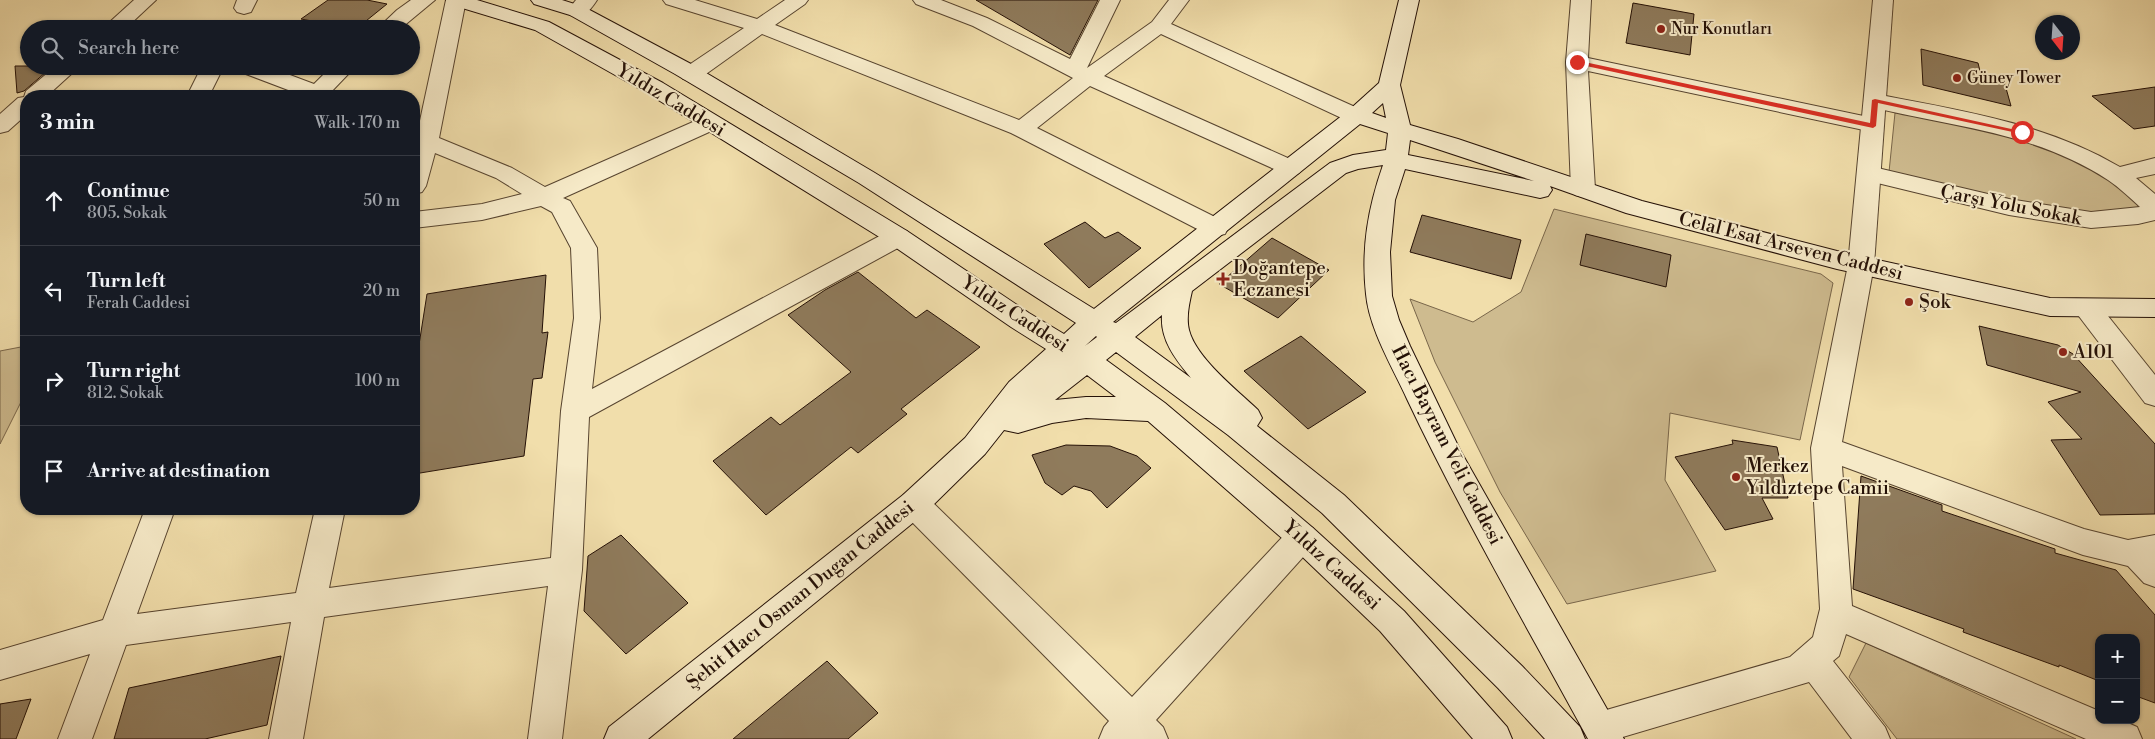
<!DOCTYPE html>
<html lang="en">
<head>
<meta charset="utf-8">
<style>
  :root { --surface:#171b24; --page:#242831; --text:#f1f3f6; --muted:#9ea1a6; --line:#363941 }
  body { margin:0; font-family:"Libre Bodoni",serif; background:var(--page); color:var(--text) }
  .controls { position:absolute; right:15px; bottom:15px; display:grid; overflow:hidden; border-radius:10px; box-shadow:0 1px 4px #0004 }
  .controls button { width:45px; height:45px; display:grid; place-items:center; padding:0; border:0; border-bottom:1px solid var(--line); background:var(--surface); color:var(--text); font:25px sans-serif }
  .compass { position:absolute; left:2035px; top:15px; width:45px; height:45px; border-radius:50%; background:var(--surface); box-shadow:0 1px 4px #0004; rotate:163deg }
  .stop { position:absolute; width:15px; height:15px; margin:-11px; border:4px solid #d93025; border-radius:50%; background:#fff }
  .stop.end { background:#d93025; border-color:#fff; box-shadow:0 1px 5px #0008 }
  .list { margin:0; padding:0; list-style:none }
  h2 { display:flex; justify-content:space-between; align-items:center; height:65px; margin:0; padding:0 20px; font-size:21px }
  h2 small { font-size:16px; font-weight:400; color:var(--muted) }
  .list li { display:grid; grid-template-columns:32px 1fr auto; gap:15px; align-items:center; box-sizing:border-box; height:90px; padding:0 20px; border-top:1px solid var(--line) }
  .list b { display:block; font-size:19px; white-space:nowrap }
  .list p { margin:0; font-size:16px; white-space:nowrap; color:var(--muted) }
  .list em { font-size:16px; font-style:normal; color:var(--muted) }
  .icon { flex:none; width:28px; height:28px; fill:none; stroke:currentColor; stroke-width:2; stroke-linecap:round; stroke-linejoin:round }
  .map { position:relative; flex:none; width:2155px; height:739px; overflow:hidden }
  .search { position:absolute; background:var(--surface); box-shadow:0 1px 4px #0004; left:20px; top:20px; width:400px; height:55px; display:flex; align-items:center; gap:12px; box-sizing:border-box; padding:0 18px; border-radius:28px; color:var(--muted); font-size:19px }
  .panel { position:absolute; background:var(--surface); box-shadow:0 1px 4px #0004; left:20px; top:90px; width:400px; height:425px; border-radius:20px }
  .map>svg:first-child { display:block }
</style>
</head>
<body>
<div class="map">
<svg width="2155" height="739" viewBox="0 0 2155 739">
  <rect width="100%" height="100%" fill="#f1deab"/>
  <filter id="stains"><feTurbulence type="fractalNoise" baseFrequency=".004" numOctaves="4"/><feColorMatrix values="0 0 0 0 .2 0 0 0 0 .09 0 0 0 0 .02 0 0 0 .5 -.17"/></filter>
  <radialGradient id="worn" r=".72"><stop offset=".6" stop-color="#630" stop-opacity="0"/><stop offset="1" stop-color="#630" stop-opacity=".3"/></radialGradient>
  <g fill="#cebb8f" stroke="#79664a">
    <polygon points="1905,112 2042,144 2097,168 2146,205 2131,209 2074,213 1889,172 1895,113"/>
    <polygon points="1554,209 1821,274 1833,283 1800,440 1670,413 1665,480 1716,571 1567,604 1500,492 1435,362 1410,299 1473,322 1521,292"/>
    <polygon points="26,346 26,392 0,444 0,351"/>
    <polygon points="1866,643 2076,739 1897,739 1849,677"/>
  </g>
  <g fill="#8f7b5c" stroke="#241006">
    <polygon points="328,0 367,0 387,4 356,29 301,19"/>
    <polygon points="976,0 1098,0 1070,55"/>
    <polygon points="1633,3 1694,14 1690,55 1626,43"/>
    <polygon points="1921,49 1978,63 1981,75 2004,81 2011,106 1923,85"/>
    <polygon points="15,66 53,66 24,91 17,93"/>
    <polygon points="2155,87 2155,126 2134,129 2092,96"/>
    <polygon points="1422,215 1521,240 1511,279 1410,252"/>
    <polygon points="1085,222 1105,238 1118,232 1141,248 1089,288 1044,244"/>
    <polygon points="1586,234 1671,255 1666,287 1580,265"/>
    <polygon points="1272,238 1329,270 1278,318 1219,284"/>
    <polygon points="858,272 916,318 927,310 980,347 901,409 907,414 858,453 851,447 766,515 713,461 771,417 780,425 851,372 788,315 825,290"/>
    <polygon points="546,275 542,333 548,332 542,378 533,379 524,456 414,474 414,351 418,351 427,294"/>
    <polygon points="1979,326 2058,345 2073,354 2155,444 2155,514 2100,515 2051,440 2082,439 2048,402 2081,392 1987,365"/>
    <polygon points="1301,336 1366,392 1308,429 1244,371"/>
    <polygon points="1732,440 1777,447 1788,498 1762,498 1773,519 1725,530 1675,457 1733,444"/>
    <polygon points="1066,445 1110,446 1137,456 1151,468 1107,508 1091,491 1074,486 1062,495 1045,483 1032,455"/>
    <polygon points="1861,476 1942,505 1942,511 2055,549 2055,553 2116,570 2155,615 2155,703 2136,696 2136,638 2099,638 2099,681 2059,665 2059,667 1963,632 1964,629 1853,589"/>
    <polygon points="621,535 688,603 626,654 584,611 588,556"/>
    <polygon points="281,656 267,725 205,739 114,739 129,688"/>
    <polygon points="827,661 878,713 848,739 733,739"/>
    <polygon points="31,699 16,739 0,739 0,704"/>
  </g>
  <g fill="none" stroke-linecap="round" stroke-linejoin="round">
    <defs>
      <g id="minor">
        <polygon points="134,0 156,0 125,29 102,29"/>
        <polygon points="237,0 257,0 251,12 244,14 237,12 234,8"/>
        <polygon points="411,0 435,0 400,29 377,29 397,10"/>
        <polygon points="446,0 466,0 439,138 512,168 545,187 702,118 710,116 718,118 721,123 718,128 563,198 570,201 597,248 600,318 592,389 889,231 898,229 907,231 910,237 907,243 589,417 582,570 562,739 528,739 548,586 324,617 303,739 269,739 291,622 126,645 92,739 58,739 90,654 0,680 0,650 103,620 145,509 175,509 137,614 296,593 315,509 345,509 329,588 551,558 561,411 574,318 571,248 552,212 541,206 482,220 414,228 414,212 482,204 522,194 496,178 435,153 426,186 422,192 414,194 414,129 418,130"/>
        <polygon points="663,0 695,0 757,19 785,0 808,0 805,4 775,25 1019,120 1073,78 973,26 916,4 913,0 941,0 987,18 1070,59 1100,0 1120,0 1087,68 1152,22 1169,0 1189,0 1171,24 1364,111 1367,116 1364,121 1356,123 1348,121 1161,34 1104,76 1299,163 1303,168 1299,173 1291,176 1283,173 1090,86 1037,128 1225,222 1228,228 1225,234 1216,236 1207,234 1011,133 762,34 699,79 691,80 683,79 680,74 683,69 744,28 666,4"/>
        <polygon points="1571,0 1591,0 1588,58 1873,118 1881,120 1884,125 1881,130 1873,132 1588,71 1595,189 1591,195 1583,197 1575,195 1571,189 1566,62"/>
        <polygon points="56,66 80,66 47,96 26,96 26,115 8,131 0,133 0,114 18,98 24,97 26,91"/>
        <polygon points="202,66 224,66 209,96 187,96"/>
        <polygon points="235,66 266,66 314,84 332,66 356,66 332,91 336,96 304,96 238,71"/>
        <path d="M 1875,94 C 1959,110 2045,123 2120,167 L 2155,158 L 2155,174 L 2136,178 L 2155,194 L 2155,220 L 2138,224 L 2091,228 L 2009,215 L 1861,179 L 1857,174 L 1861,169 L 1869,166 L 2009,199 L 2091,212 L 2140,207 C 2130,198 2120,188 2108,180 C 2033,131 1951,127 1867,106 L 1864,101 L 1867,96 Z"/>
        <polygon points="1861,256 1870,259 1874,265 1842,442 2084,529 2128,540 2155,535 2155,587 2144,583 2128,566 2083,555 1842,466 1852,606 2099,711 2099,720 2121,720 2137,727 2142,739 2086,739 1846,634 1839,656 1833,661 1885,727 1890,739 1852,739 1809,682 1616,739 1589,739 1584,727 1589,715 1790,657 1813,637 1820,609 1811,448 1848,265 1852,259"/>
        <polygon points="2087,299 2096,301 2155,375 2155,406 2145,403 2078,315 2074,308 2078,301"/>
        <polygon points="914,491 925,495 1132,697 1291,528 1302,524 1313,528 1317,537 1313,546 1156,720 1163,727 1168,739 1099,739 1104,727 1109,721 903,513 899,504 903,495"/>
      </g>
      <g id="tertiary">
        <path d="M 576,0 L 597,0 C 590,11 583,19 570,15 L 567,11 Z"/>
        <polygon points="1873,0 1893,0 1874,265 1870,271 1861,274 1852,271 1848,265"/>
      </g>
      <path id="secondary" d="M 446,0 L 477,0 L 549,22 L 663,83 L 907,231 L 1029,313 L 1064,334 L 1076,323 L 859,183 L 675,74 L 570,15 L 534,4 L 531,0 L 562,0 L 584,7 L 691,64 L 875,173 L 1094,309 L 1348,111 L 1379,83 L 1399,0 L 1419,0 L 1400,85 L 1410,125 L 1458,139 L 1642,201 L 1837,251 L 2050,298 L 2155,299 L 2155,317 L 2050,316 L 1837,269 L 1626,213 L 1550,186 L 1552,190 L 1548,196 L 1540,198 L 1405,169 L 1395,200 L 1390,252 L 1392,296 L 1399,320 L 1410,346 L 1460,450 L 1624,739 L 1588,739 C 1527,627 1462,515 1407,399 C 1393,368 1369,329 1366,294 C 1361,248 1368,208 1383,165 L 1358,169 L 1346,173 L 1192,291 C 1189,304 1186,318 1189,330 C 1196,358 1237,390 1258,410 L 1262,418 L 1257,426 L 1344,495 L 1522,666 L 1580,727 L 1585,739 L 1545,739 L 1498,688 L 1322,513 L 1228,435 L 1116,352 L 1106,360 L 1165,403 L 1313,528 L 1404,611 L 1507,727 L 1512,739 L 1473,739 L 1380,631 L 1291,546 L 1148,421 L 1086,418 L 1052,423 L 1018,433 L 1004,430 L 985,454 L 925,513 L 648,739 L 604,739 L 609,727 L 903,495 L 965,438 L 1009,382 L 1046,349 L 1011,327 L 889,243 L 647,93 L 535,30 L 449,4 ZM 1383,103 L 1386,118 L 1372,113 ZM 1360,124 L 1388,133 L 1386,150 L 1353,155 L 1330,163 L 1116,323 L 1113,322 ZM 1410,140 L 1534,181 L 1408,155 ZM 1162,315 C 1160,340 1176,360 1191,378 L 1135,337 ZM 1096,336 L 1097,337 L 1085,346 ZM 1087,375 L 1116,397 L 1086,397 L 1055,400 Z"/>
    </defs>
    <use href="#minor" stroke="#57442f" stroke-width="2"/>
    <use href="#tertiary" stroke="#57442f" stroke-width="2"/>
    <use href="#secondary" stroke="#241006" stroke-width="2"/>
    <use href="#minor" fill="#f6eac8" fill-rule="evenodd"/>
    <use href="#tertiary" fill="#f6eac8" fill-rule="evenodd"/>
    <use href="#secondary" fill="#f6eac8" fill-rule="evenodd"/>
  </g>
  <polygon fill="#d93025" points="1575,60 1870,123 1872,100 1875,99 2025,132 2022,134 1878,103 1876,126 1873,128 1577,64 1575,63"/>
  <g fill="#8f2418" stroke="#f6eac8" stroke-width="2">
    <circle cx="1661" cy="29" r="5"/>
    <circle cx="1957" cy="78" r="5"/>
    <path d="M1220.5 271.5h5v5h5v5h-5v5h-5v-5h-5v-5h5z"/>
    <circle cx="1909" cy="302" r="5"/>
    <circle cx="2063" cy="352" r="5"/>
    <circle cx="1736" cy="477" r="5"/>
  </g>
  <g text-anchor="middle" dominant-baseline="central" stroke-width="4" stroke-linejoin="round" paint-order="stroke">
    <g font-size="16" fill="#241006" stroke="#f6eac8" text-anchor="start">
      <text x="1671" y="29">Nur Konutları</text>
      <text x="1967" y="78">Güney Tower</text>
    </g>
    <g font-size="19" fill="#241006" stroke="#f6eac8">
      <text transform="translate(671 100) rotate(31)">Yıldız Caddesi</text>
      <text transform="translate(2011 205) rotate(11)">Çarşı Yolu Sokak</text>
      <text transform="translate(1791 246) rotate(14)">Celal Esat Arseven Caddesi</text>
      <text transform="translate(1015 314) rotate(33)">Yıldız Caddesi</text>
      <text transform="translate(1447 445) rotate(63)">Hacı Bayram Veli Caddesi</text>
      <text transform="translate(1332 565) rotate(42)">Yıldız Caddesi</text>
      <text transform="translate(800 595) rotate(-39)">Şehit Hacı Osman Dugan Caddesi</text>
    </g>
    <g font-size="19" fill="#241006" stroke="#f6eac8" text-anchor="start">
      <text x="1233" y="268">Doğantepe<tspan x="1233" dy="22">Eczanesi</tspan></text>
      <text x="1919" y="302">Şok</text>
      <text x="2073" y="352">A101</text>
      <text x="1746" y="466">Merkez<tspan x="1746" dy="22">Yıldıztepe Camii</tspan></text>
    </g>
  </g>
  <rect width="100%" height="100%" filter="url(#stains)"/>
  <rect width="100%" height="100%" fill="url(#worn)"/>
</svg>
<div class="controls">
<button>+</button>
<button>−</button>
</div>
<svg class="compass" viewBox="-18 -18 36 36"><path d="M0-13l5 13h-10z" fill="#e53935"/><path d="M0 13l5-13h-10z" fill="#9ea1a6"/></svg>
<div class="stop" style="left:2022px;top:132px"></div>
<div class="stop end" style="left:1577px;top:62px"></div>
<div class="search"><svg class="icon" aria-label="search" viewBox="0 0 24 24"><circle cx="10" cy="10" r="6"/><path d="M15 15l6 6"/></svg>Search here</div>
<section class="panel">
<h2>3 min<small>Walk · 170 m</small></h2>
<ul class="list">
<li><svg class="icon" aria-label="ahead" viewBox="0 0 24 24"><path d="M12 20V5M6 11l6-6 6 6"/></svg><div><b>Continue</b><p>805. Sokak</p></div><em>50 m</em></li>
<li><svg class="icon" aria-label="left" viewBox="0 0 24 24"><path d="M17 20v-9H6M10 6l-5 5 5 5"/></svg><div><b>Turn left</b><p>Ferah Caddesi</p></div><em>20 m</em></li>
<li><svg class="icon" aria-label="right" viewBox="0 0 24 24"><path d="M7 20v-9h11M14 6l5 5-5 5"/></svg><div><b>Turn right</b><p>812. Sokak</p></div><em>100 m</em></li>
<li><svg class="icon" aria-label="arrive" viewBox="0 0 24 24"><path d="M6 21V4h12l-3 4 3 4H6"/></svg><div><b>Arrive at destination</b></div></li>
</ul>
</section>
</div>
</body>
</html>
